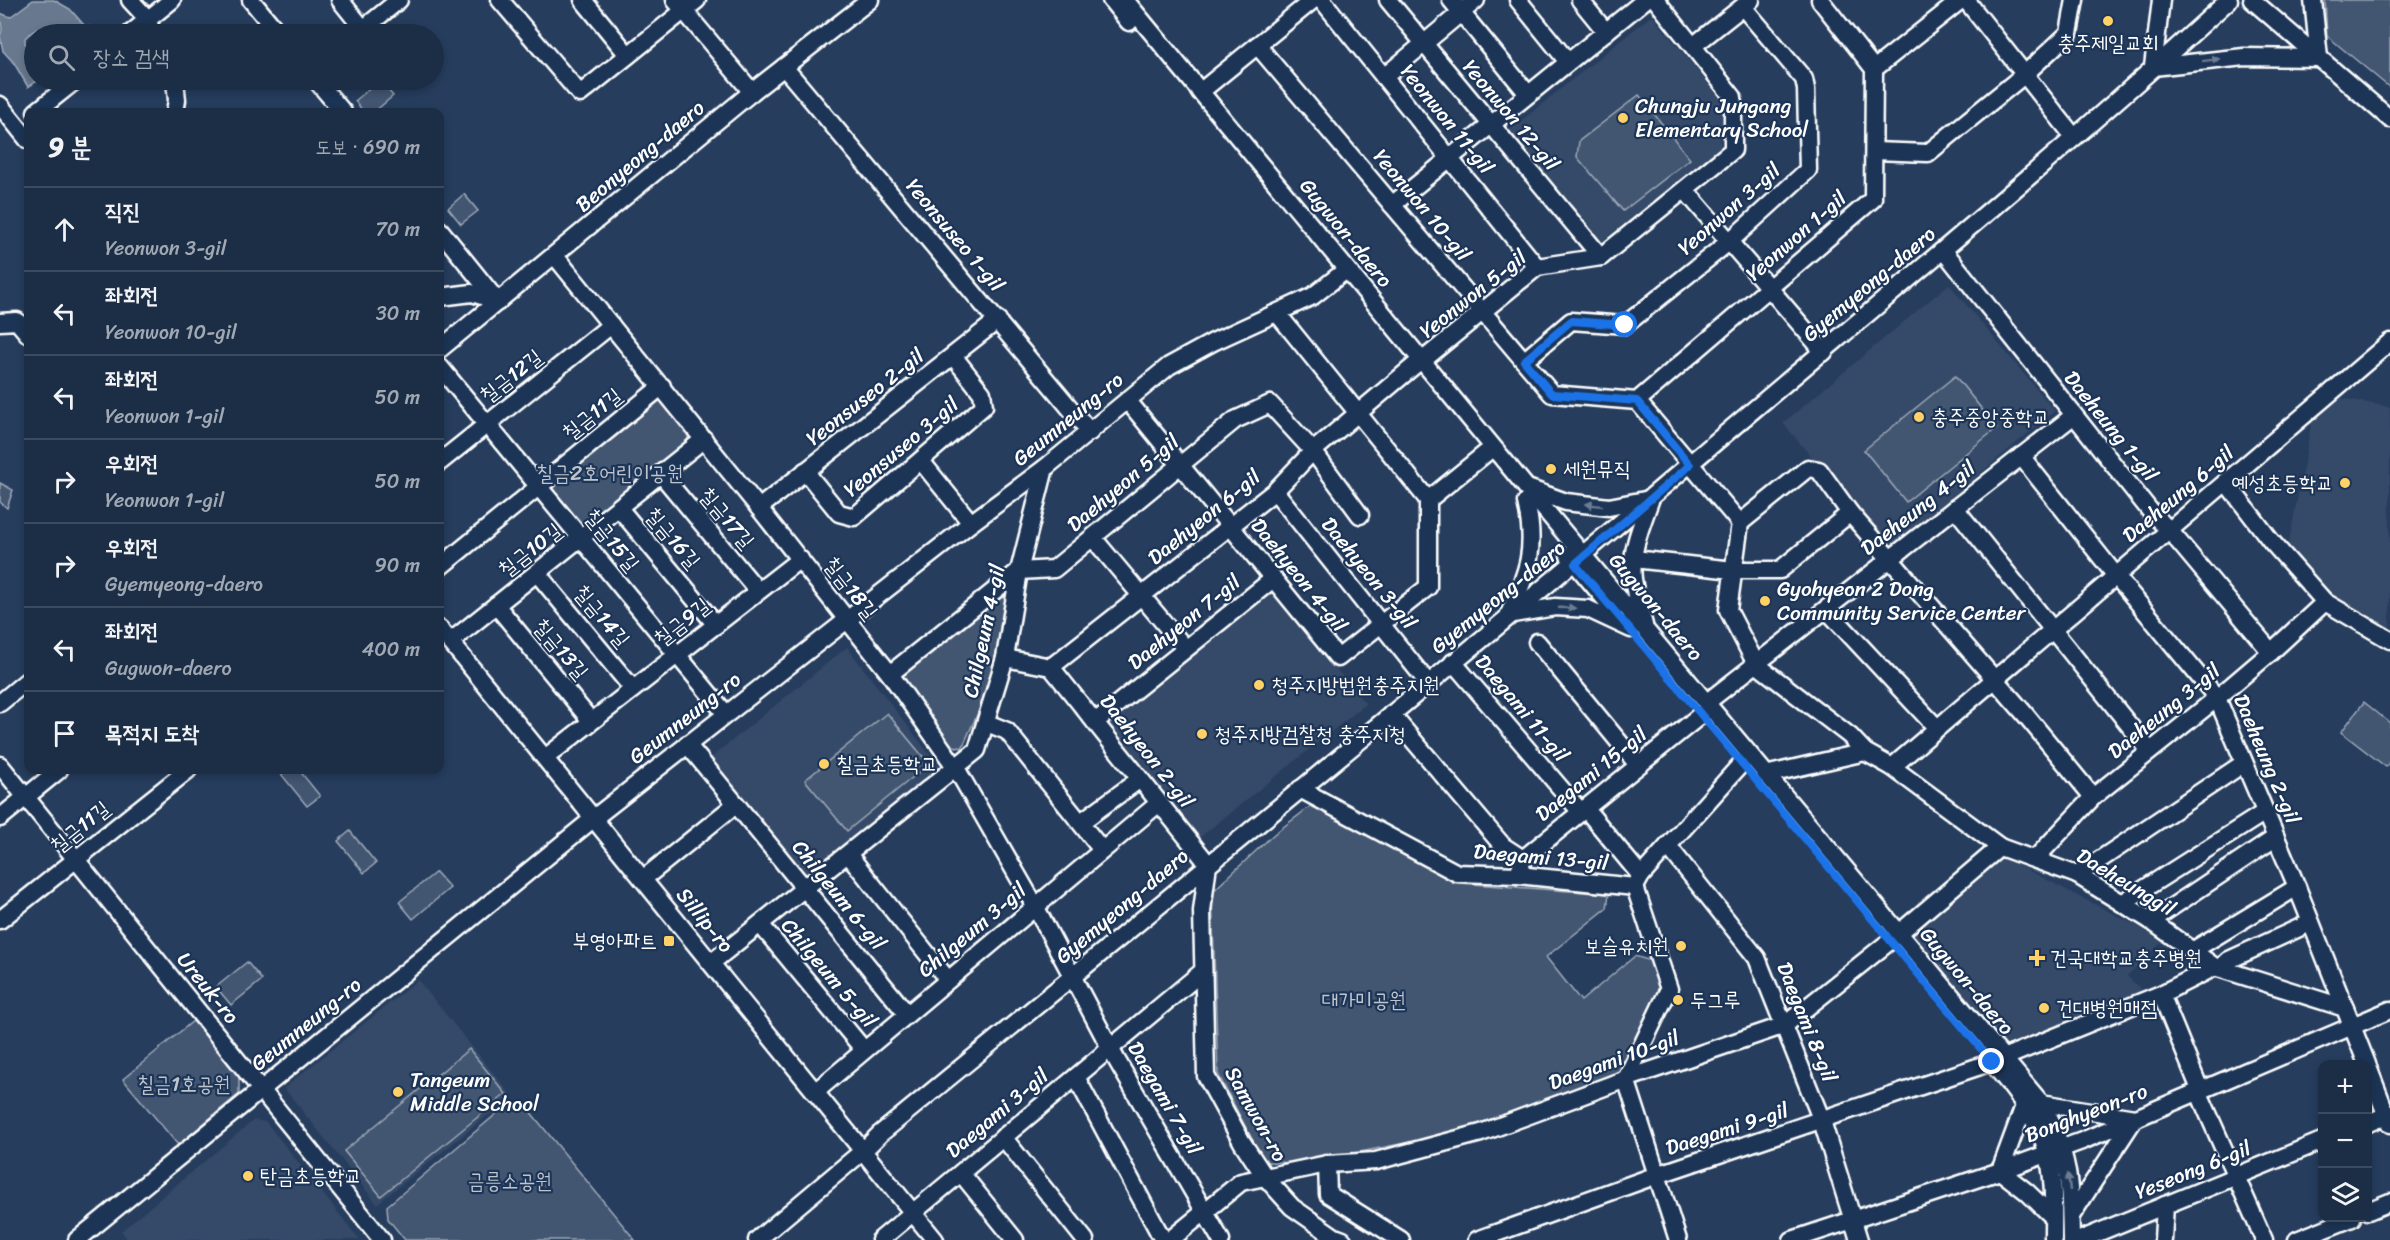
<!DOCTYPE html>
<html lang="ko">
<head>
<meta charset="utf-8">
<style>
  :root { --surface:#1c2e46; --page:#25364d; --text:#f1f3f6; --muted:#a0a8b3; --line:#3a4a5f }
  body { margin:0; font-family:Sriracha,"Poor Story",sans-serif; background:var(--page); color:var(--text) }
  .controls { position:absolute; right:18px; bottom:18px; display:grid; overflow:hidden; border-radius:12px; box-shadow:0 3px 9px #0003 }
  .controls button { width:54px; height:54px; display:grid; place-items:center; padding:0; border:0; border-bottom:2px solid var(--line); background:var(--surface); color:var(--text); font:30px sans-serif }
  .stop { position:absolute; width:18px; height:18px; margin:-14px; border:4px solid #1a73e8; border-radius:50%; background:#fff }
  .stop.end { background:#1a73e8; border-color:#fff; box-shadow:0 2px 6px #0008 }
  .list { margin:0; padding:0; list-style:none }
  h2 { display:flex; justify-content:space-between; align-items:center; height:78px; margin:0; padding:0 24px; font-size:26px }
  h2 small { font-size:20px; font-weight:400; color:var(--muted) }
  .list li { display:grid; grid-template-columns:39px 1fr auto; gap:18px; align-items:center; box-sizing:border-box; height:84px; padding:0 24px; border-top:2px solid var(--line) }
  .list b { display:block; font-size:22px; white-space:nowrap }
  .list p { margin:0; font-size:20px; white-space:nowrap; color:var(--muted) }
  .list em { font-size:20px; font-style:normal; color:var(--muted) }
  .icon { flex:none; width:33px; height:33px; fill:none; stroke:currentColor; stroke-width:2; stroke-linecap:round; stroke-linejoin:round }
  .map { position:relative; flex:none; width:2390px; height:1240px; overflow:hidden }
  .search { position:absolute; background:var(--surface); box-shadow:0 3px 9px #0003; left:24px; top:24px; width:420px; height:66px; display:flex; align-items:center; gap:15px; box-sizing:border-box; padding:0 21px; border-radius:33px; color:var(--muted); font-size:22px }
  .panel { position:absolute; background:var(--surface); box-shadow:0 3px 9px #0003; left:24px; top:108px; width:420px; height:666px; border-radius:12px }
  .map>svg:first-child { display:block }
</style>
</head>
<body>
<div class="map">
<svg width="2390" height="1240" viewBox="0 0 2390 1240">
  <rect width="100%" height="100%" fill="#263d5e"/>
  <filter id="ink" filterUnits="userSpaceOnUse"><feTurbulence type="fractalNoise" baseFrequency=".0167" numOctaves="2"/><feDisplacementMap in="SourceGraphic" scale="12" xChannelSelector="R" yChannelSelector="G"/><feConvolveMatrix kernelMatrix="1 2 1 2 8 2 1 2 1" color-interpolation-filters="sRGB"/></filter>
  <g filter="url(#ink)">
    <g fill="#344a68">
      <polygon points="1652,15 1723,102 1720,149 1596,246 1506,133"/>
      <polygon points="1949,284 2055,411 1888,550 1783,423"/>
      <polygon points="2317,394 2390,407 2390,640 2325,602 2286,558"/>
      <polygon points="1267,588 1366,704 1194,842 1099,723"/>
      <polygon points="847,647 940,768 800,879 708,760"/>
      <polygon points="1999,855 2164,940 2127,976 2147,995 2008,1050 1907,933"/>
      <polygon points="418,980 512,1096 377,1204 284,1088"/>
      <polygon points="254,1120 266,1122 360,1240 128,1240 121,1231"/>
    </g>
    <g fill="#425672" stroke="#a0aab8" stroke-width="1.5">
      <polygon points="2325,0 2390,0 2390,88 2327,36"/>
      <polygon points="380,80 393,96 374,112 364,112 355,101"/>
      <polygon points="1639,95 1690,159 1623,211 1577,157 1579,141"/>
      <polygon points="464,194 478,211 461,224 448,208"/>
      <polygon points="1955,376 1997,428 1906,502 1864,450"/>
      <polygon points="663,398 689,431 687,442 582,527 551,489"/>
      <polygon points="0,483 13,490 7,508 0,502"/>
      <polygon points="998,595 1007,600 989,688 962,748 950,745 901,680 905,669"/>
      <polygon points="2364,702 2390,723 2390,761 2386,767 2341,732"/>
      <polygon points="887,713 929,764 847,831 805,780"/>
      <polygon points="287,770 299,770 320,796 307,806 281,774"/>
      <polygon points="1315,803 1459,883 1609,894 1607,908 1546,957 1581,1001 1635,956 1654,962 1663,989 1618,1077 1470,1130 1305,1163 1264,1162 1218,1074 1212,892 1274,834"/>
      <polygon points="350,831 376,863 364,873 338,841"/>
      <polygon points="436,872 450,888 413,919 399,902"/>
      <polygon points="247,962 262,980 231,1005 216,987"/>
      <polygon points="193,1021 239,1077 239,1094 178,1145 123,1079"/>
      <polygon points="469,1049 506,1094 381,1196 344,1151"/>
      <polygon points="524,1104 635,1240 405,1240 388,1219 387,1206 507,1105"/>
    </g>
    <path fill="#67788e" stroke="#a4aebb" stroke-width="1.5" d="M 33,0 L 54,0 L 70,9 L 84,25 L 103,30 L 100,34 L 55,34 C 45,23 34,29 25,38 L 25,43 L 34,49 L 34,80 L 39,80 L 28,87 L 14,63 L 3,51 L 0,36 L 2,30 L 0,13 L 10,17 Z"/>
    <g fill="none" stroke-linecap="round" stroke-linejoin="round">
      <defs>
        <g id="minor">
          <polyline points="130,0 143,14 154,34"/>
          <polyline points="251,0 279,34"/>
          <polyline points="340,0 364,30"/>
          <polyline points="500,0 580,94 697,0"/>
          <polyline points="583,0 628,55"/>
          <polyline points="675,0 752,92"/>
          <polyline points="1111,0 1129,22"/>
          <path d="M 1125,0 L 1526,487 L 2041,1103 C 2070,1155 2070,1182 2071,1240"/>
          <polyline points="1322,0 1537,267"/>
          <polyline points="1388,0 1601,257"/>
          <polyline points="1451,0 1528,94"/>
          <polyline points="1518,0 1568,62"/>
          <polyline points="1580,0 1606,32"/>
          <polyline points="1966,0 2074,137"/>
          <polyline points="2252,0 2390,119"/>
          <polyline points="2313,0 2319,58"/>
          <polyline points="130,34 172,0"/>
          <polyline points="357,34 399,0"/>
          <polyline points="1257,45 1552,394 1637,401 1740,523"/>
          <polyline points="1693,46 1751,0"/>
          <polyline points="784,67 1090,432"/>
          <polyline points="2153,67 2244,57 2319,58"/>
          <polyline points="2153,67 2161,0"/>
          <polyline points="1874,69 1961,0"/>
          <polyline points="1384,77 1476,0"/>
          <polyline points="175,80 177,100 175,112"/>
          <polyline points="316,80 343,112"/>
          <polyline points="1200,92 1313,0"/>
          <polyline points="0,105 28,140"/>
          <polyline points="36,112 76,80"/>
          <polyline points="1874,151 1928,153 2025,74 2069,33 2075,0"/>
          <polyline points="1685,190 1824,352"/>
          <polyline points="1392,205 1645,0"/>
          <polyline points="440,230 498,302"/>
          <polyline points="1944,251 2151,512 2169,530 2271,652"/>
          <polyline points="555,256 759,508 890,674 956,768 1035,906 1116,1059 1221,1240"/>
          <polyline points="440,297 472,293 497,301"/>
          <polyline points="0,322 17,321 28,334"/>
          <polyline points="440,349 752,92 870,0"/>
          <polyline points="1422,361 1537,267 1601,257 1733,150 1733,97 1656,0"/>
          <polyline points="1524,361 1571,321 1625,325 1730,241 1808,170 1806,89 1804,79 1743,7"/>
          <polyline points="440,367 726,714"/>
          <polyline points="1128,401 1338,658 1428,587 1428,500 1277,313"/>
          <polyline points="1637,401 1873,199 1874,69 1820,0"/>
          <polyline points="2021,456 2116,576 2217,698 2297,887 2367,1064"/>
          <polyline points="921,461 971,523"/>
          <polyline points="440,462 611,325"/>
          <polyline points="805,471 839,513 854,517 984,406 982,393 954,357"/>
          <polyline points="661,474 758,591"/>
          <polyline points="2226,482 2271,541 2325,602 2390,640"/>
          <polyline points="1530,489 1566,502 1609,507 1650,499"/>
          <polyline points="1275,491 1428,683"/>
          <polyline points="1428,500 1486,453"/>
          <polyline points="619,508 716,625"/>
          <polyline points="759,508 998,320"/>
          <polyline points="1955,508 2150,751"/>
          <polyline points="1740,523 1728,610 1756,664 1850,736 1865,752 1892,767 2000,847 2077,875 2151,921 2215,967 2345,1008"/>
          <polyline points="1740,523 1808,468 1819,470 1850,513 2024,713 2093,797"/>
          <polyline points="1093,538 1185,648"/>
          <polyline points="1569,556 1614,610"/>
          <polyline points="1634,559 1733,570 1780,570 1850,513"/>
          <polyline points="440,567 662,386"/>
          <polyline points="537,573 633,689"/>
          <polyline points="496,605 591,721"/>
          <polyline points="1826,609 1937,728"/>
          <path d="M 1509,614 C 1528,571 1537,549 1526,502"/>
          <polyline points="1513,614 1555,607 1588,609 1631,629"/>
          <path d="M 1644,625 C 1640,610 1635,594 1633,579 C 1630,552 1641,526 1650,501"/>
          <polyline points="440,629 935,1240"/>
          <polyline points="450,642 704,439"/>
          <polyline points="1537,642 1638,765"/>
          <polyline points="1005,658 1051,667 1275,491 1313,451 1415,365"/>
          <polyline points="1453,662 1580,811"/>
          <polyline points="1051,667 1208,864 1202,911 1206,1076 1242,1142 1265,1177 1292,1207 1335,1237 1343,1240"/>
          <polyline points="890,674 1019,571 1054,569 1235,420 1270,404 1313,451 1360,515"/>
          <polyline points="0,703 28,680"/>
          <polyline points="1706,703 2073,416"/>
          <polyline points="1391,714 1503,846 1523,859"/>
          <polyline points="1095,722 1273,579"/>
          <polyline points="987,723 1007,731 1102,850"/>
          <polyline points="687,744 907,1014"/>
          <polyline points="545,758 800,559"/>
          <polyline points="0,765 382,1240"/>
          <polyline points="1892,767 2390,342"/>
          <polyline points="1765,775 1865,752"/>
          <polyline points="1300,789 1457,873 1518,875 1635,887 1641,876 1742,763"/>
          <polyline points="1585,808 1641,876"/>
          <polyline points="0,818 59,770"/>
          <polyline points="1081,822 1140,779"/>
          <polyline points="1668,846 1757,958 1822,1121 1859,1240"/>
          <polyline points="848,854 948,980"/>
          <polyline points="2035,859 2093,797 2217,698 2271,652 2325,602"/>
          <polyline points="1518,875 1523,859 1702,714"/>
          <polyline points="2077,875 2244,763"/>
          <polyline points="643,879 736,804"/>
          <polyline points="1635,887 1669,989 1626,1079 1678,1240"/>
          <polyline points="2122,903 2265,812"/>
          <polyline points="0,920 188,770"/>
          <polyline points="2151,921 2275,838"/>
          <polyline points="760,924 864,1050"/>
          <polyline points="1898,934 2000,847"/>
          <polyline points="2192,951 2297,887"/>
          <polyline points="711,963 977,750 1005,658 1019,571 1045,468"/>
          <polyline points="2220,968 2229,960 2310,923"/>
          <polyline points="2161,994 2201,1092"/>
          <polyline points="2003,1058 2161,994 2215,967"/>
          <path d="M 1990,1060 C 2012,1087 2037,1117 2047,1151 C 2055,1179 2053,1211 2053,1240"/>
          <polyline points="2368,1067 2390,1124"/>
          <polyline points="1076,1077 1163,1240"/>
          <polyline points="815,1092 1159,803"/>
          <polyline points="2199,1093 2264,1240"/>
          <polyline points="2041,1103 2135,1118 2071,1216"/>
          <polyline points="2024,1106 2000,1171 2027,1192 2053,1217"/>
          <polyline points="2368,1123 2390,1114"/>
          <polyline points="1003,1137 1085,1240"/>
          <polyline points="1327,1164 1328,1194 1401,1240"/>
          <polyline points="961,1173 1015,1240"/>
          <polyline points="2368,1211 2390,1202"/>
          <polyline points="77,1240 594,818 971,523 1045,468 1169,366 1213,342 1313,296 1346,270"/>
          <path d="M 757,1240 L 863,1151 L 880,1134 C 1152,911 1425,690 1692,462 C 1872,309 2055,159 2229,0"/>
          <polyline points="880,1240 1203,971"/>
          <polyline points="1170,1240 1241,1182 1327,1164 1376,1161 1481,1133 1626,1079 1785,1025 1890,941"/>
          <polyline points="1477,1240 1657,1175 1992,1062"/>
          <polyline points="1792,1240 2000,1171 2082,1141 2390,1010"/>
          <polyline points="2080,1240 2322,1141"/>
          <polyline points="2163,1240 2165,1205"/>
          <polyline points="2297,1240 2352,1218"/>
        </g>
      </defs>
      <use href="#minor" stroke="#fff" stroke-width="21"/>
      <use href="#minor" stroke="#1d3557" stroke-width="16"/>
    </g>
    <defs><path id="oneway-solid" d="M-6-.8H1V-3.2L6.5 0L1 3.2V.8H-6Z" transform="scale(1.5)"/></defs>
    <g fill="#6c7c92">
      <use href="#oneway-solid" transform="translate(2211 60) rotate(-7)"/>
      <use href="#oneway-solid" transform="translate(1594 505) rotate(-173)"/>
      <use href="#oneway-solid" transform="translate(1567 608) rotate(2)"/>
      <use href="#oneway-solid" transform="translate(2069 1182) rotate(-97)"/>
    </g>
  </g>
  <g fill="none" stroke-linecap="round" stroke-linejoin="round" filter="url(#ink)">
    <polyline stroke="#1a73e8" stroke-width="8" points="1625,325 1571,321 1524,361 1552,394 1637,401 1690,465 1575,564 1992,1062"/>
  </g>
  <g fill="#ffd166" stroke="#1d3557" stroke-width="2">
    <circle cx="2108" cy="21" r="6"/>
    <circle cx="1623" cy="118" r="6"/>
    <circle cx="1919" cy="417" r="6"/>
    <circle cx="1551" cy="469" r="6"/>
    <circle cx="2345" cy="483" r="6"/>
    <circle cx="1765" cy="601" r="6"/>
    <circle cx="1259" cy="685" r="6"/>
    <circle cx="1202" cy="734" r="6"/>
    <circle cx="824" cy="764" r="6"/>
    <rect x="663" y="935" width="12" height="12" rx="3"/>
    <circle cx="1681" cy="946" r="6"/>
    <path d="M2034 949h6v6h6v6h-6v6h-6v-6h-6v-6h6z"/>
    <circle cx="1678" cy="1000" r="6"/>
    <circle cx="2044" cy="1008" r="6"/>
    <circle cx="398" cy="1092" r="6"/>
    <circle cx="248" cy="1176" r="6"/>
  </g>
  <g text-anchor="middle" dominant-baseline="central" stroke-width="4.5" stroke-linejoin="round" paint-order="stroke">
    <g font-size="21" fill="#fff" stroke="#1d3557" text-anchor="start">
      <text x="2108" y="43" text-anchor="middle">충주제일교회</text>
      <text x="1635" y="106">Chungju Jungang<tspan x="1635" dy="24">Elementary School</tspan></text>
      <text x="1931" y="417">충주중앙중학교</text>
      <text x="1563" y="469">세원뮤직</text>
      <text x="2333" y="483" text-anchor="end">예성초등학교</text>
      <text x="1777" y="589">Gyohyeon 2 Dong<tspan x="1777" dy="24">Community Service Center</tspan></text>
      <text x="1271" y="685">청주지방법원충주지원</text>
      <text x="1214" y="734">청주지방검찰청 충주지청</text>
      <text x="836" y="764">칠금초등학교</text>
      <text x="657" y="941" text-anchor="end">부영아파트</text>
      <text x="1669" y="946" text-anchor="end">보슬유치원</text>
      <text x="2050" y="958">건국대학교충주병원</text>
      <text x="1690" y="1000">두그루</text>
      <text x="2056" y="1008">건대병원매점</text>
      <text x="410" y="1080">Tangeum<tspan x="410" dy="24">Middle School</tspan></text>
      <text x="260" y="1176">탄금초등학교</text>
    </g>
    <g font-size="21" fill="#fff" stroke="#1d3557">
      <text transform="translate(1511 115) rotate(50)">Yeonwon 12-gil</text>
      <text transform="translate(1447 119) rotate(51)">Yeonwon 11-gil</text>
      <text transform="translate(640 156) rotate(-40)">Beonyeong-daero</text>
      <text transform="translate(1422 205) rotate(50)">Yeonwon 10-gil</text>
      <text transform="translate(1729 209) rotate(-41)">Yeonwon 3-gil</text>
      <text transform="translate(1346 233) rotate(51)">Gugwon-daero</text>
      <text transform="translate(955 235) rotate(50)">Yeonsuseo 1-gil</text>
      <text transform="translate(1796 236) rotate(-41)">Yeonwon 1-gil</text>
      <text transform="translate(1869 284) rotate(-40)">Gyemyeong-daero</text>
      <text transform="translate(1473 294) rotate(-38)">Yeonwon 5-gil</text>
      <text transform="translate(511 376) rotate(-38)">칠금12길</text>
      <text transform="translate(865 397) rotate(-38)">Yeonsuseo 2-gil</text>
      <text transform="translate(592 414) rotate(-39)">칠금11길</text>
      <text transform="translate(1068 419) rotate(-39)">Geumneung-ro</text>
      <text transform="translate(2111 426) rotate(51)">Daeheung 1-gil</text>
      <text transform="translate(901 447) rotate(-40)">Yeonsuseo 3-gil</text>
      <text transform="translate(1123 483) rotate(-40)">Daehyeon 5-gil</text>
      <text transform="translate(2178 494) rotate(-40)">Daeheung 6-gil</text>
      <text transform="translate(1918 508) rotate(-38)">Daeheung 4-gil</text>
      <text transform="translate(1204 517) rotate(-39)">Daehyeon 6-gil</text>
      <text transform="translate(727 518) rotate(50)">칠금17길</text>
      <text transform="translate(673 538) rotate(50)">칠금16길</text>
      <text transform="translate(612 540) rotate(51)">칠금15길</text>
      <text transform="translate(530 550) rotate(-38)">칠금10길</text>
      <text transform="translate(1369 573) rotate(51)">Daehyeon 3-gil</text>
      <text transform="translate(1299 575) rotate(51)">Daehyeon 4-gil</text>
      <text transform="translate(851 588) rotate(52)">칠금18길</text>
      <text transform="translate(1498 597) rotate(-39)">Gyemyeong-daero</text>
      <text transform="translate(1656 607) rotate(50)">Gugwon-daero</text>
      <text transform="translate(602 616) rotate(50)">칠금14길</text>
      <text transform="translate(682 622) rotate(-38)">칠금9길</text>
      <text transform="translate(1184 622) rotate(-39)">Daehyeon 7-gil</text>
      <text transform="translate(984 631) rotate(-78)">Chilgeum 4-gil</text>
      <text transform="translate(561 649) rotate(50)">칠금13길</text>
      <text transform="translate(1522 708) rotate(50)">Daegami 11-gil</text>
      <text transform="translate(2164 711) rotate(-39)">Daeheung 3-gil</text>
      <text transform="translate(685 718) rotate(-38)">Geumneung-ro</text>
      <text transform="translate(1147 751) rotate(52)">Daehyeon 2-gil</text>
      <text transform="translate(2267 759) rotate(67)">Daeheung 2-gil</text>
      <text transform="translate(1591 774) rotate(-39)">Daegami 15-gil</text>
      <text transform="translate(80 827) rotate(-39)">칠금11길</text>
      <text transform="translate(1541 857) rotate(5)">Daegami 13-gil</text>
      <text transform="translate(2126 882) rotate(31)">Daeheunggil</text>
      <text transform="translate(839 895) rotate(51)">Chilgeum 6-gil</text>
      <text transform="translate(1122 906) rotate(-40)">Gyemyeong-daero</text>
      <text transform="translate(705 920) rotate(51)">Sillip-ro</text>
      <text transform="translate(972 930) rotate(-40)">Chilgeum 3-gil</text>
      <text transform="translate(829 973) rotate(50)">Chilgeum 5-gil</text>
      <text transform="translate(1967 981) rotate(50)">Gugwon-daero</text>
      <text transform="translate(208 988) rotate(51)">Ureuk-ro</text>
      <text transform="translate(1807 1022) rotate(68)">Daegami 8-gil</text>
      <text transform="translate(306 1024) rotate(-39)">Geumneung-ro</text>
      <text transform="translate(1614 1060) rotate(-20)">Daegami 10-gil</text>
      <text transform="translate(1165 1098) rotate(60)">Daegami 7-gil</text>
      <text transform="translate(997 1113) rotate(-40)">Daegami 3-gil</text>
      <text transform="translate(2086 1113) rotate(-21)">Bonghyeon-ro</text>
      <text transform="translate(1256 1114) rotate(61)">Samwon-ro</text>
      <text transform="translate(1727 1129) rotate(-18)">Daegami 9-gil</text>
      <text transform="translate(2193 1170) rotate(-22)">Yeseong 6-gil</text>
    </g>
    <g font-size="21" fill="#bdc4ce" stroke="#1d3557">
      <text x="610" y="473">칠금2호어린이공원</text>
      <text x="1364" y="1000">대가미공원</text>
      <text x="184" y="1084">칠금1호공원</text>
      <text x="510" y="1181">금릉소공원</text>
    </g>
  </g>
</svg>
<div class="controls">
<button>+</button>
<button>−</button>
<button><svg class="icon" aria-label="layers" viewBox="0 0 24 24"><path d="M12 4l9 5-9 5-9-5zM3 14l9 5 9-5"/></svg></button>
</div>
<div class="stop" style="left:1625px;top:325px"></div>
<div class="stop end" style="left:1992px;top:1062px"></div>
<div class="search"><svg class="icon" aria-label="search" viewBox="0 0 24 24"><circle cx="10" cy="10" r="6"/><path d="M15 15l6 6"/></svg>장소 검색</div>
<section class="panel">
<h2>9 분<small>도보 · 690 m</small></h2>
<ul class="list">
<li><svg class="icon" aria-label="ahead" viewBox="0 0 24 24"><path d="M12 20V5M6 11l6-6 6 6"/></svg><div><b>직진</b><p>Yeonwon 3-gil</p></div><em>70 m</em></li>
<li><svg class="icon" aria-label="left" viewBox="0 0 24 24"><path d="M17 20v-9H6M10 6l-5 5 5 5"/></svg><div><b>좌회전</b><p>Yeonwon 10-gil</p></div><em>30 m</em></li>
<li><svg class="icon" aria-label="left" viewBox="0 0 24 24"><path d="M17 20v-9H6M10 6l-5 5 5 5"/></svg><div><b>좌회전</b><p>Yeonwon 1-gil</p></div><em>50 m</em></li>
<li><svg class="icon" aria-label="right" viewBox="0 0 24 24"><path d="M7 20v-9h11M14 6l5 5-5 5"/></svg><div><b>우회전</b><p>Yeonwon 1-gil</p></div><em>50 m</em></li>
<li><svg class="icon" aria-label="right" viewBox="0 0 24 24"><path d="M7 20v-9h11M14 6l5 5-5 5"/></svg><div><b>우회전</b><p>Gyemyeong-daero</p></div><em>90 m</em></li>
<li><svg class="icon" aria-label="left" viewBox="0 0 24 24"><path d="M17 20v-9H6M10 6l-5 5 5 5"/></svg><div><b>좌회전</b><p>Gugwon-daero</p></div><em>400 m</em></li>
<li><svg class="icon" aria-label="arrive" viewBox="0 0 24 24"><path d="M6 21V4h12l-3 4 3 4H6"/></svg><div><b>목적지 도착</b></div></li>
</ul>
</section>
</div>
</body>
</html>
